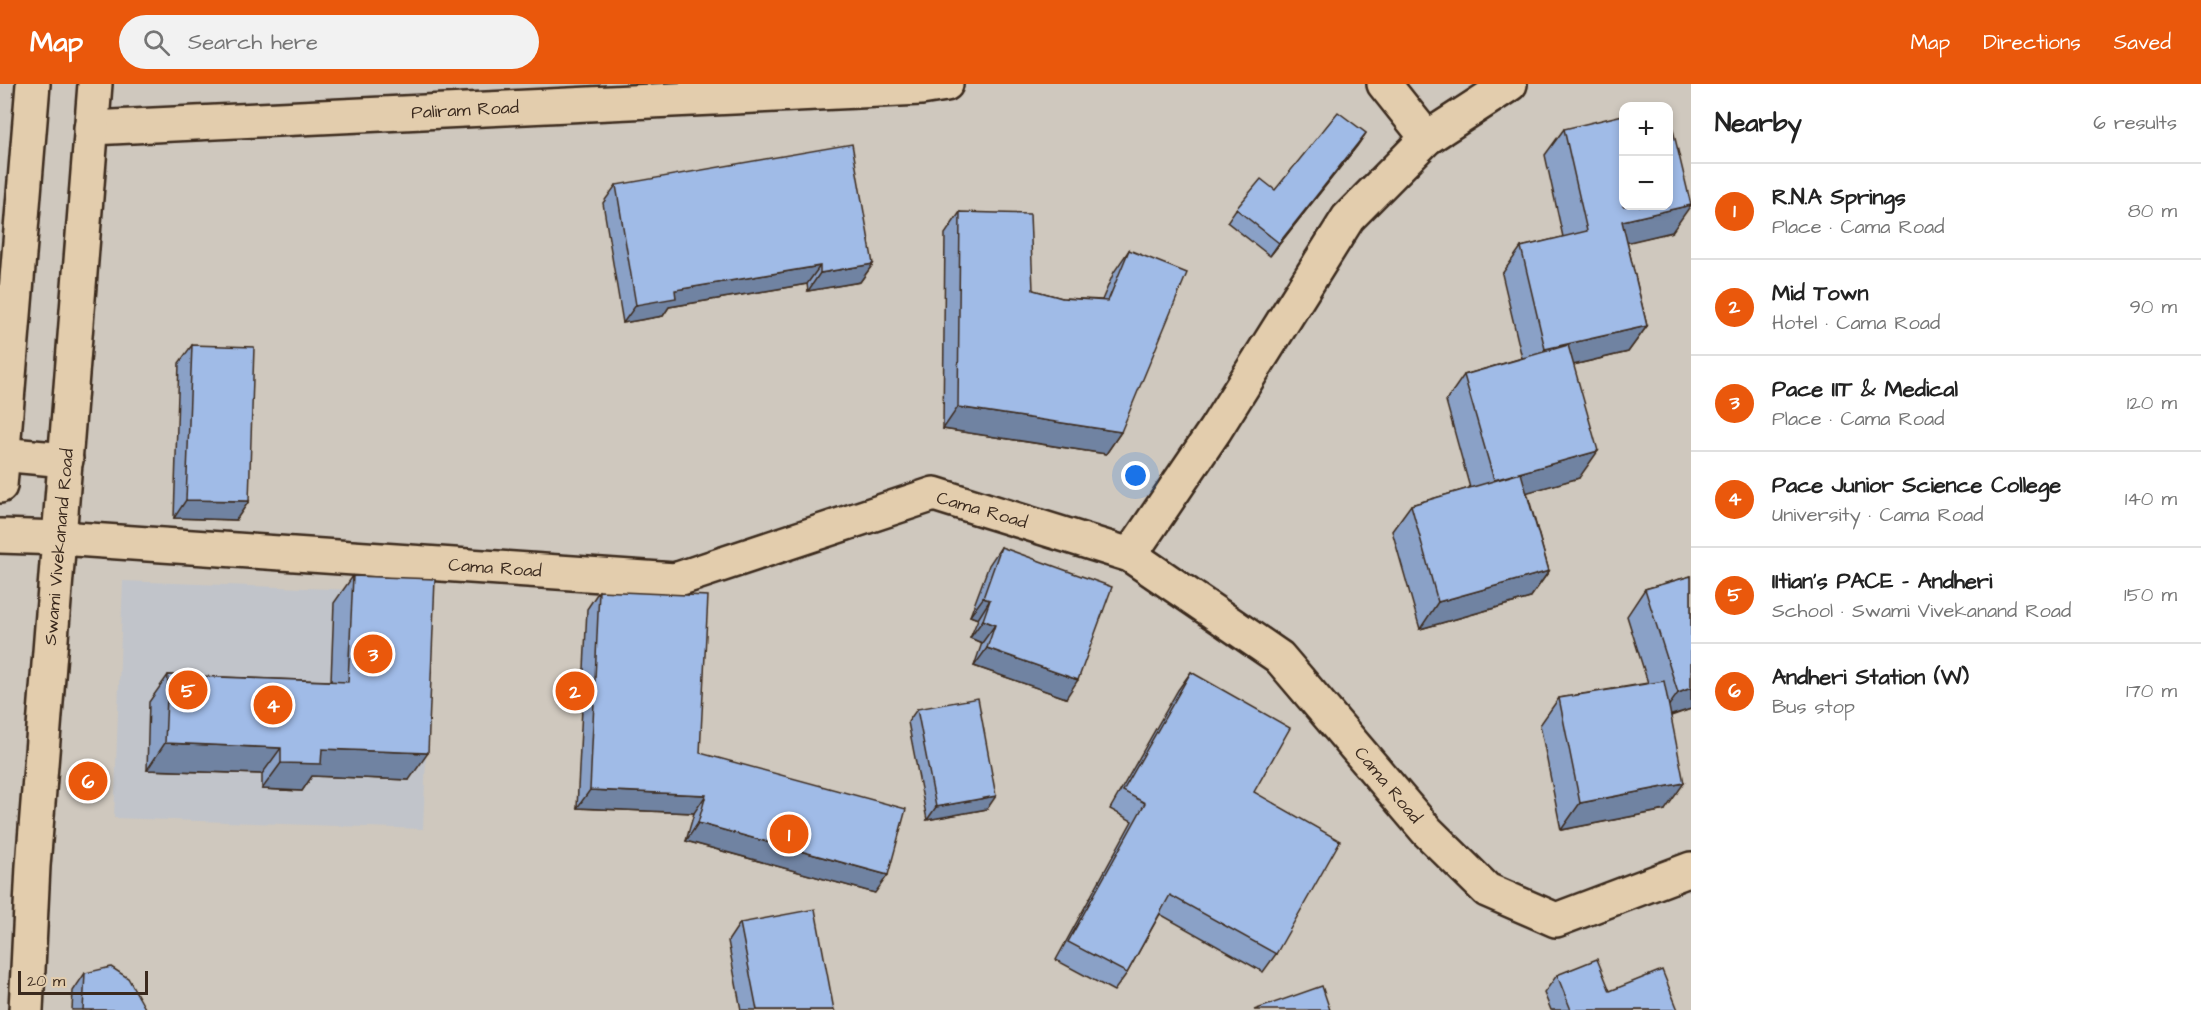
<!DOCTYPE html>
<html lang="en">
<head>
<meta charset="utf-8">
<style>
  :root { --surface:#fff; --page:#f2f2f2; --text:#222; --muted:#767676; --line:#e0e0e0; --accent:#ea580c }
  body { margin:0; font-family:"Architects Daughter",sans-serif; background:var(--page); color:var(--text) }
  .controls { position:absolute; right:18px; top:18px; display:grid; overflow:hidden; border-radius:12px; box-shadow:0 3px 9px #0003 }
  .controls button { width:54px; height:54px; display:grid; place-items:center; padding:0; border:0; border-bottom:2px solid var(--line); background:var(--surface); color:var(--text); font:30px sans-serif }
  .scale { position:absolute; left:18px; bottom:15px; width:130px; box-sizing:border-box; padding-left:6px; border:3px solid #3b2a1e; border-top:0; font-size:16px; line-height:21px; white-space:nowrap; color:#3b2a1e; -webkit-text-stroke:4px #e3cdad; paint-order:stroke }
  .you { position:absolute; left:1136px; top:392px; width:21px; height:21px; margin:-15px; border:4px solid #fff; border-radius:50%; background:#1a73e8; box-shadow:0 0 0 9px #1a73e833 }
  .badge { display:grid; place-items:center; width:39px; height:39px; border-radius:50%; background:var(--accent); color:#fff; font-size:20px; font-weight:700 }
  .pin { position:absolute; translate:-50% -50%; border:3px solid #fff; box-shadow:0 2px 6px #0006 }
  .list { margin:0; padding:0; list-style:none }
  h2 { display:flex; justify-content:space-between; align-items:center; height:78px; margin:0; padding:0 24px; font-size:26px }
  h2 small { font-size:20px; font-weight:400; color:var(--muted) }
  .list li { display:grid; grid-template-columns:39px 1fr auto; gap:18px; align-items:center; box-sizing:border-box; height:96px; padding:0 24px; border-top:2px solid var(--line) }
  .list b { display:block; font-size:22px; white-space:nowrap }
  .list p { margin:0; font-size:20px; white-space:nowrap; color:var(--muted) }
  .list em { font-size:20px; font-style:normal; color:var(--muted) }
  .icon { flex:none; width:33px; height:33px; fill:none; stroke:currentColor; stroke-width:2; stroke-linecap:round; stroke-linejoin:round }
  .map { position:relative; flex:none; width:1691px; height:926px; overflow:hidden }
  header { display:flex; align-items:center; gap:36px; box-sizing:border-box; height:84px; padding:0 30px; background:var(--accent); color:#fff }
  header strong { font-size:28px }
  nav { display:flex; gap:33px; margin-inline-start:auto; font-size:21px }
  .search { width:420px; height:54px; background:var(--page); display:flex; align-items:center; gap:15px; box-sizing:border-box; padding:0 21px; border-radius:33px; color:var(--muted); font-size:22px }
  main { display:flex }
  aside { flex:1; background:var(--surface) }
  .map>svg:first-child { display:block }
</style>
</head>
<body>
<header>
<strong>Map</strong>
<div class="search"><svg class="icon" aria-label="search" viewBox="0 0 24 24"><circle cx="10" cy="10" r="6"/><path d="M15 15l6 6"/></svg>Search here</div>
<nav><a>Map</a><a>Directions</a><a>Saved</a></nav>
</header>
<main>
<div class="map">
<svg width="1691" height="926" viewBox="0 0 1691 926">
  <rect width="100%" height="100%" fill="#cfc8be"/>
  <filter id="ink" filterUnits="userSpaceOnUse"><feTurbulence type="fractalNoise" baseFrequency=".0167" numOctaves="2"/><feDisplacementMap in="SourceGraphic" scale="12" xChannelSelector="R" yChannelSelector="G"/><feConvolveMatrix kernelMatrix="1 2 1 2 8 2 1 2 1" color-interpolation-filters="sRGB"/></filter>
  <g filter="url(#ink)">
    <polygon fill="#c1c4ca" points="123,497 433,509 423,745 114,734"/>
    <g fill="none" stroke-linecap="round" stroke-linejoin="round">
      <defs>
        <g id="minor">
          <polyline points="1384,0 1427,54"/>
          <polyline points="91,44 921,4 946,0"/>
          <polyline points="0,370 66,376"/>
          <polyline points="0,452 60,454 675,496 934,410 1130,471 1279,573 1427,747 1487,806 1556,836 1691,785"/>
          <polyline points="1130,471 1215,346 1348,134 1427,54 1510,0"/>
        </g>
        <g id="major">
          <polyline points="0,402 33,0"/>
          <polyline points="26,926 33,782 95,0"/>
        </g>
      </defs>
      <use href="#minor" stroke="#3b2a1e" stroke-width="38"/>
      <use href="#major" stroke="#3b2a1e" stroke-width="38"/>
      <use href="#minor" stroke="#e3cdad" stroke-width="33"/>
      <use href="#major" stroke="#e3cdad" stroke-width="33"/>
    </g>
    <g fill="#8aa1c7" stroke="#3b2a1e" stroke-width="1.5">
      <polygon points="1564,45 1672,148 1627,158 1647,242 1628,268 1573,281 1579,394 1527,408 1549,487 1530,514 1420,545 1392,447 1411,421 1470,404 1446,317 1464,291 1522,274 1502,190 1521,163 1563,153 1545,71"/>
      <polygon points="1366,49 1357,62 1270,172 1227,138 1236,125 1275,106"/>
      <polygon points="616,101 873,180 860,198 808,207 807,200 669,223 663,232 623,239 603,119"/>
      <polygon points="960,128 1033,206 1062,214 1102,216 1114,188 1129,166 1121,348 1106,370 943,345 945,150"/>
      <polygon points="192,261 249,417 236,436 174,434 179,279"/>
      <polygon points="1001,463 1066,614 974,582 982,559 970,554 978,535 970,532 989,481"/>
      <polygon points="353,492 409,696 312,692 302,707 262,705 262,690 147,686 149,618 168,591 331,597 334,519"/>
      <polygon points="1691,492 1691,625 1671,632 1665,726 1561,746 1540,641 1559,614 1648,599 1627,532 1645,505"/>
      <polygon points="599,507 700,669 875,809 686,757 694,729 577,724 587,525"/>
      <polygon points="1191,588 1254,708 1276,870 1263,888 1160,830 1127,889 1114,907 1056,876 1132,737 1110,725 1178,606"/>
      <polygon points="917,625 987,725 927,736 908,638"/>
      <polygon points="740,839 834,926 741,926 728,857"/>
      <polygon points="85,889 146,926 72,926 73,907"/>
      <polygon points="1557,891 1610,907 1678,926 1551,926 1544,909"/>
    </g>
    <g fill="#7083a2" stroke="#3b2a1e" stroke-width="1.5">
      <polygon points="1366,49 1357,62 1270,172 1279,159"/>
      <polygon points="1691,121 1672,148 1604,164 1622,137"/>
      <polygon points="873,180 860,198 808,207 820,189"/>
      <polygon points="820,182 807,200 669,223 663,232 623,239 636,221 675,206"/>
      <polygon points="1647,242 1628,268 1526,292 1545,265"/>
      <polygon points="958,323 1121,348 1106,370 943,345"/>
      <polygon points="1598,367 1579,394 1475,423 1494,396"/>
      <polygon points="186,416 249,417 236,436 174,434"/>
      <polygon points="1549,487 1530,514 1420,545 1438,518"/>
      <polygon points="983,514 990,516 978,535 970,532"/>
      <polygon points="983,536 995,541 982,559 970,554"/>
      <polygon points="987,564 1078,596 1066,614 974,582"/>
      <polygon points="1691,604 1691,625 1659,635 1678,609"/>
      <polygon points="165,659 281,664 262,690 147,686"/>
      <polygon points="322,665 428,669 409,696 312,692 302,707 262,705 281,679"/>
      <polygon points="1684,699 1665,726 1561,746 1580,719"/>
      <polygon points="590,706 706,711 694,729 577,724"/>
      <polygon points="996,712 987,725 927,736 936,723"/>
      <polygon points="698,739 888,791 875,809 686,757"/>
    </g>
    <g fill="#a0bbe7" stroke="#3b2a1e" stroke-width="1.5">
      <polygon points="1668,25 1691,121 1622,137 1647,242 1545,265 1521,163 1587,147 1564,45 1623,31 1623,122 1668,122"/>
      <polygon points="1338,28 1366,49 1279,159 1236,125 1261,95 1275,106"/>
      <polygon points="852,60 873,180 820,189 820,182 675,206 676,214 636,221 616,101"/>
      <polygon points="960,128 1030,130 1033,206 1062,214 1108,217 1129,166 1187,189 1121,348 958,323"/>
      <polygon points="192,261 254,263 249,417 186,416"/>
      <polygon points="1568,261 1598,367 1494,396 1464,291"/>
      <polygon points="1521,389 1549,487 1438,518 1411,421"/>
      <polygon points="1001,463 1112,503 1078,596 987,564 995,541 983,536 990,516 983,514"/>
      <polygon points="353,492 435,495 428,669 322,665 321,680 281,679 281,664 165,659 168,591 348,598"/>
      <polygon points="1691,492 1691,604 1678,609 1645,505"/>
      <polygon points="599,507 708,512 700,669 906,725 888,791 698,739 706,711 590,706"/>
      <polygon points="1191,588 1290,644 1254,708 1340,757 1276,870 1170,811 1127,889 1068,858 1145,719 1123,707"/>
      <polygon points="1664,597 1684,699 1580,719 1559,614"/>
      <polygon points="978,614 996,712 936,723 917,625"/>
      <polygon points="815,825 834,926 757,926 740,839"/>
      <polygon points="1597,875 1610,907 1662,886 1678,926 1571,926 1557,891"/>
      <polygon points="111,883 128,894 146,926 83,926 85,889"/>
      <polygon points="1322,902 1330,926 1254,926"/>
    </g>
  </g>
  <g text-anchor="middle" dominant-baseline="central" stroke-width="4.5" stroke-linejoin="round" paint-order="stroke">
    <g font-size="18" fill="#3b2a1e" stroke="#e3cdad">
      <text transform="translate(465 26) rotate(-3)">Paliram Road</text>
      <text transform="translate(982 426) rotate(16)">Cama Road</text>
      <text transform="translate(59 463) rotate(-85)">Swami Vivekanand Road</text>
      <text transform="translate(495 484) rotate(4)">Cama Road</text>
      <text transform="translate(1388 701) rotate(50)">Cama Road</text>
    </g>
  </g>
</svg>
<div class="controls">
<button>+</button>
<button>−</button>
</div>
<div class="scale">20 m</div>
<div class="you"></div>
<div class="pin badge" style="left:789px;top:750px">1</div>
<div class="pin badge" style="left:575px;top:607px">2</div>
<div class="pin badge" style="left:373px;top:570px">3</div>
<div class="pin badge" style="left:273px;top:621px">4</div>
<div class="pin badge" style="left:188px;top:606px">5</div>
<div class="pin badge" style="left:88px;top:697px">6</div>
</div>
<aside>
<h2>Nearby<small>6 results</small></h2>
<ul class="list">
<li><span class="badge">1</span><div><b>R.N.A Springs</b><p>Place · Cama Road</p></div><em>80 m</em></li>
<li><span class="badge">2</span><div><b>Mid Town</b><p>Hotel · Cama Road</p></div><em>90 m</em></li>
<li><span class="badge">3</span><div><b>Pace IIT &amp; Medical</b><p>Place · Cama Road</p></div><em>120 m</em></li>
<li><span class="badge">4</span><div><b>Pace Junior Science College</b><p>University · Cama Road</p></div><em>140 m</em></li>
<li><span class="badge">5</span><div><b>IItian's PACE - Andheri</b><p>School · Swami Vivekanand Road</p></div><em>150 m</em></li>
<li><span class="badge">6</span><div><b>Andheri Station (W)</b><p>Bus stop</p></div><em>170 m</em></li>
</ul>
</aside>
</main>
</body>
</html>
